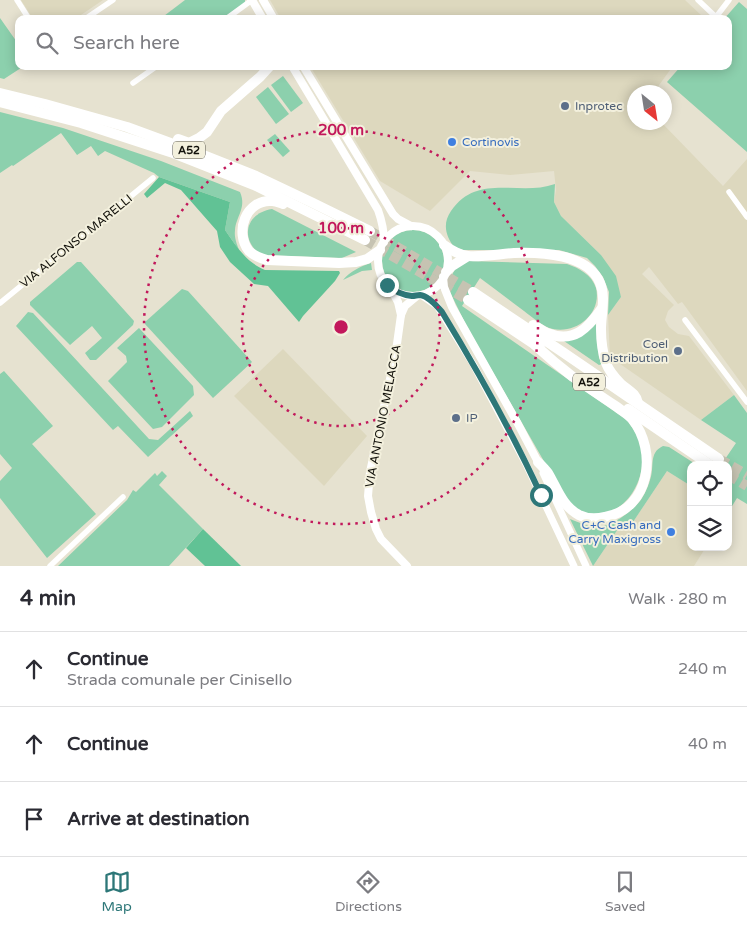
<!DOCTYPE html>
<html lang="en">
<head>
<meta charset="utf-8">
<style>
  :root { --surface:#fff; --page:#f2f2f3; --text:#2b2b33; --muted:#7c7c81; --line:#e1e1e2; --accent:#2d7778 }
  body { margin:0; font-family:"Varela Round",sans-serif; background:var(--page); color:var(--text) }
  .controls { position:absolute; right:15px; bottom:15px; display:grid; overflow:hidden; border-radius:10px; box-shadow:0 2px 12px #0003 }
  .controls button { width:45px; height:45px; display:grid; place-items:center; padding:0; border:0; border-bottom:1px solid var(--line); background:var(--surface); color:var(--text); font:25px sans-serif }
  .compass { position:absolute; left:627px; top:85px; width:45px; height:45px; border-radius:50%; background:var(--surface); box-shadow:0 2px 12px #0003; rotate:150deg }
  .stop { position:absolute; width:15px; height:15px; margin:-11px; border:4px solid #2d7778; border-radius:50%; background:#fff }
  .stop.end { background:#2d7778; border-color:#fff; box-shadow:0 1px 5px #0008 }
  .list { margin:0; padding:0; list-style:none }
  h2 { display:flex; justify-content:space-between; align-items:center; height:65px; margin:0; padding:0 20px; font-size:21px }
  h2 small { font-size:16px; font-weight:400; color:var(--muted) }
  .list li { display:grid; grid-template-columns:32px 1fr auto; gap:15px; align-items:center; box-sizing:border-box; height:75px; padding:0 20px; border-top:1px solid var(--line) }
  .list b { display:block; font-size:19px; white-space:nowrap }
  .list p { margin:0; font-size:16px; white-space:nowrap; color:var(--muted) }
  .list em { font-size:16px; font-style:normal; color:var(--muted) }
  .icon { flex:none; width:28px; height:28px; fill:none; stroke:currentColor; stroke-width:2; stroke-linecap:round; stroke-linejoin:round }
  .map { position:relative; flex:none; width:747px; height:566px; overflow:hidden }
  .search { position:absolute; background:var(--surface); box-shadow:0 2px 12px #0003; left:15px; right:15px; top:15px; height:55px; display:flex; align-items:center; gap:12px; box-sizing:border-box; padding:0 18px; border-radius:10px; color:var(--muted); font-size:19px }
  .sheet { height:290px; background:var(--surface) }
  nav { display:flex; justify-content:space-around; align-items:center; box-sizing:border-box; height:70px; border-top:1px solid var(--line); background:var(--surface); font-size:14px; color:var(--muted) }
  nav a { display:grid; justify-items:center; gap:2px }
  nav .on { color:var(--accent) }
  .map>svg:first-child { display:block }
</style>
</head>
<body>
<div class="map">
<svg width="747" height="566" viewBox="0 0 747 566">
  <rect width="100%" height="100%" fill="#e6e2d0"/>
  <g fill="#ddd8be">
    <polygon points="21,0 103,0 75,19 33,19"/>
    <polygon points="270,0 685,0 702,16 701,19 281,19"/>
    <polygon points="310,66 673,66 654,92 634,92 634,122 662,123 723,186 747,159 747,391 682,302 678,304 649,267 642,274 674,305 668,311 665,320 669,327 678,334 689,336 734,395 701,420 610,357 608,315 621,297 601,255 561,216 554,202 556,190 554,171 510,175 470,171 430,211 380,181"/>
    <polygon points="283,349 367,436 324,486 234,396"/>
    <polygon points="667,471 691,486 691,547 706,547 694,566 593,566 618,529 633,522"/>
  </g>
  <g fill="#8cd0ad">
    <polygon points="185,0 245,0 245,3 222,19 160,19"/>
    <polygon points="739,2 747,9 747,152 667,82 681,66 728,66 728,19 724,19"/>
    <polygon points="0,18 19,45 19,66 24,66 4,79 0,78"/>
    <polygon points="283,76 303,103 291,112 271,85"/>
    <polygon points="268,87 289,114 276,124 256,97"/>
    <path d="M 0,112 L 63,128 L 161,161 L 240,192 C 247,208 236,216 235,230 C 234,238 237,244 239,250 L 225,230 L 230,202 L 159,177 L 154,173 L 105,151 L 98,156 L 91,146 L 77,155 L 61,133 L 13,166 L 12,165 L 0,173 Z"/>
    <polygon points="275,134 290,151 283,157 267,140"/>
    <path d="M 555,184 L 554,202 L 561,216 L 601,255 L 616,276 L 621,297 L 608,315 L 609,292 L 603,277 L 595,266 L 587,258 L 559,250 L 463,250 L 454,247 C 446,236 442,224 451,211 C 478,172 519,197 555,184 Z"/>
    <path d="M 272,209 L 356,252 L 342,258 L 261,255 C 239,239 246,213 272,209 Z"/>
    <circle cx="413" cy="261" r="31"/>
    <path d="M 468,261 L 567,264 C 579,268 592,275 596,288 C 602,313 577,334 553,329 C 543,327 532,317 524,311 C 509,300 495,289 480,278 L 462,306 L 627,420 C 634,430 641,439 642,451 C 646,478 628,513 598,514 C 592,514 584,514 579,511 C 571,507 566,497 561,491 L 467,327 L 450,292 L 449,281 L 455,269 Z"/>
    <polygon points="77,262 81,262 134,321 133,325 96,360 90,360 85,353 102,338 92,326 70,345 30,305 30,302"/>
    <path d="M 371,263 L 372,270 L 362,271 L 343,280 C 351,271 359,267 371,263 Z"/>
    <polygon points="182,289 188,291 252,362 213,398 145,324 145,322"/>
    <polygon points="28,312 33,313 149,439 158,440 190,411 193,416 148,457 118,426 113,430 16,326"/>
    <polygon points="596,324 599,358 602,364 599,365 564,341"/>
    <polygon points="139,328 193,386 194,395 162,427 153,429 108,381 127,362 126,356 117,348"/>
    <polygon points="4,371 53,426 32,444 96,514 47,558 0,498 0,481 12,468 0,454 0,374"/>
    <polygon points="734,395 747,413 747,504 737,498 729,511 728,465 721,465 736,443 701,420"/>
    <path d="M 663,446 L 669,447 L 697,465 L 691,465 L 691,486 L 667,471 L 633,522 L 618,529 L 593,566 L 570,519 C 578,522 588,527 597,527 C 611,527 631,512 640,501 C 644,496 648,487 650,480 C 655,467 648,453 663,446 Z"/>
    <polygon points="162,471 167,476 159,485 203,529 169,566 58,566 127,500 133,490 136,492 155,473 157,476"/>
  </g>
  <g fill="#61c295">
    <path d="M 159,177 L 230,202 L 225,230 C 236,246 247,263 265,270 L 339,271 L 340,273 L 335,281 L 303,316 L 299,322 L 268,286 L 254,284 L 230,262 L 220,247 L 217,231 L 181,190 L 165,183 L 147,198 L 144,194 Z"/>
    <polygon points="203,529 241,566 205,566 186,548"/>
  </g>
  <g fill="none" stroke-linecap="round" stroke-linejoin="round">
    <g stroke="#c6c3b2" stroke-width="10" stroke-dasharray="10 5" stroke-linecap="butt">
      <polyline points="370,231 473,292"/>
      <polyline points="365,240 468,300"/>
      <polyline points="719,459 747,475"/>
      <polyline points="728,475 747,486"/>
    </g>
    <g stroke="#fff" stroke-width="5.5">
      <polyline points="17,0 29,19"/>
      <polyline points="698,0 716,17 729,0"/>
      <polyline points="85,19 113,0"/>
      <polyline points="226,19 252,0"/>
      <polyline points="133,83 157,66"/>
      <polyline points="729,192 747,217"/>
      <polyline points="0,303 153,178"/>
      <polyline points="685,320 747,402"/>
      <polyline points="50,566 123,497"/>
    </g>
    <g stroke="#fff" stroke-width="7">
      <polyline points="421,295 437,306 473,364 526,464 574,566"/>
      <polyline points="543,473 586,566"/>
    </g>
    <g stroke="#fff" stroke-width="8">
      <polyline points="252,0 263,19"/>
      <polyline points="263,0 274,19"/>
      <path d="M 292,66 L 378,210 C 382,221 384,230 384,242"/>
      <polyline points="303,66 393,214 398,219 411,226"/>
      <circle cx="413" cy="261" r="35"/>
      <polyline points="443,277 444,287 452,307 518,424 538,462"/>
      <polyline points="391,289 398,302 401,315"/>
      <polyline points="407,566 381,539 376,529 371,512 368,496 370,472 396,351 401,315 405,306 417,296"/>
    </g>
    <g stroke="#fff" stroke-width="10">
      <polyline points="0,93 45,104 127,127 203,155 256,176 313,203 370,231"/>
      <polyline points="0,102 81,123 173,153 254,185 365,240"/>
      <polyline points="178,139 189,143 199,138 207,132 221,111 260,77 270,66"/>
      <path d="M 283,204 C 280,203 276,201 272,201 C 246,199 234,232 249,251 C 254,256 260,258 267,260 L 339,263 L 356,262 L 367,259 L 380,250"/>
      <path d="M 444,245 C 451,250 459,255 468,256 C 483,257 499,254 514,253 C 541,252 588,254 600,283 C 606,297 601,314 601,329 C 601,340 602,351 606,363 C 609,371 615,378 621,384 C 629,391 636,393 638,403"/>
      <polyline points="446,272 452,266 468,256"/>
      <polyline points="473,292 564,353 719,459"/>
      <polyline points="468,300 540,348"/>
      <path d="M 533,325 C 538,327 542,331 547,333 C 574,344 588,328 602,308"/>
      <path d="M 535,345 C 547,356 560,367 573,377 C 587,387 602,397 617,407 C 622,411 628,414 632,419 C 658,451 650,509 605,517 C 596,519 587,519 579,515 C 562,506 557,488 548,473 C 545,469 541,465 538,462"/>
      <polyline points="628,409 710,465"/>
    </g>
  </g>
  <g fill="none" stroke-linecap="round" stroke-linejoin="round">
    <path stroke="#2d7778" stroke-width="6" d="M 387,285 C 394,291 402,295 412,296 C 415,296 417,295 420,295 C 428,296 437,306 442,312 C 478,371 512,432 541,495"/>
  </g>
  <g fill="none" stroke="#c2185b" stroke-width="2.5" stroke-dasharray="2.5 5">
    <circle cx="341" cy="327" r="99"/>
    <circle cx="341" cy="327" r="197"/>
  </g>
  <g fill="#5c6f8a" stroke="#f3f0dd" stroke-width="2">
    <circle cx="565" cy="106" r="5"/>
    <circle cx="678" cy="351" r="5"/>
    <circle cx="456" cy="418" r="5"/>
  </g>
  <g fill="#3f7fe0" stroke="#f3f0dd" stroke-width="2">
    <circle cx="452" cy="142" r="5"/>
    <circle cx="671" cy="532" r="5"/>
  </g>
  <g text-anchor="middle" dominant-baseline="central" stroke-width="4" stroke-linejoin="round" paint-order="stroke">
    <g fill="#f3f0dd" stroke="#56544a" stroke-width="1">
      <rect x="173" y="141.5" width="32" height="17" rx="4"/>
      <rect x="573" y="373.5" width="32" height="17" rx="4"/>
    </g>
    <g font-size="11" font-weight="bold" fill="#12110b">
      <text x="189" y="150">A52</text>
      <text x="589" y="382">A52</text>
    </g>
    <g font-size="12" fill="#4e5e75" stroke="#f3f0dd" text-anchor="start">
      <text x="575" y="106">Inprotec</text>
      <text x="668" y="344" text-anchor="end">Coel<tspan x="668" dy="14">Distribution</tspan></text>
      <text x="466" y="418">IP</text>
    </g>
    <g font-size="12" fill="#366cbe" stroke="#f3f0dd" text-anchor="start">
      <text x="462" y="142">Cortinovis</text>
      <text x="661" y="525" text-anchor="end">C+C Cash and<tspan x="661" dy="14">Carry Maxigross</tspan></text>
    </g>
    <g font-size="12" fill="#12110b" stroke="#f3f0dd">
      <text transform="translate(76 241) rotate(-39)">VIA ALFONSO MARELLI</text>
      <text transform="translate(383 416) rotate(-79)">VIA ANTONIO MELACCA</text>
    </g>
  </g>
  <circle cx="341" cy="327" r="8" fill="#c2185b" stroke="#f3f0dd" stroke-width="2.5"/>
  <g font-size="15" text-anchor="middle" font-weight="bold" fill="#c2185b" stroke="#f3f0dd" stroke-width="4" stroke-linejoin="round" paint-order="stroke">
    <text x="341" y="135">200 m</text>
    <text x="341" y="233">100 m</text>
  </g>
</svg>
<div class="controls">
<button><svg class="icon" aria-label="locate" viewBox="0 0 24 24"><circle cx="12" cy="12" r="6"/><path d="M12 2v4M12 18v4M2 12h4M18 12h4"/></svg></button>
<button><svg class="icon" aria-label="layers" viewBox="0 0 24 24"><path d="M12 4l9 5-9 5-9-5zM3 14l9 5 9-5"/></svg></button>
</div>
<svg class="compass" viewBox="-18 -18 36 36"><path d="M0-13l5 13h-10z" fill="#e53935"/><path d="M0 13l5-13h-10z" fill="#7c7c81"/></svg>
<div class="stop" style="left:541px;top:495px"></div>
<div class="stop end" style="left:387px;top:285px"></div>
<div class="search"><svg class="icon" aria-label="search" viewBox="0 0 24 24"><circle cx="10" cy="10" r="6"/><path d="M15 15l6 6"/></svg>Search here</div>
</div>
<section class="sheet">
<h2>4 min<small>Walk · 280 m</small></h2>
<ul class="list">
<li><svg class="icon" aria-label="ahead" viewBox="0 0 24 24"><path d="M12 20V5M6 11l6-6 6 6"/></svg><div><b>Continue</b><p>Strada comunale per Cinisello</p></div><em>240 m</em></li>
<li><svg class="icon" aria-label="ahead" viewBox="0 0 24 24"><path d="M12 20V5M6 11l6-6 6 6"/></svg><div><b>Continue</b></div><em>40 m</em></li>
<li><svg class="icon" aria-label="arrive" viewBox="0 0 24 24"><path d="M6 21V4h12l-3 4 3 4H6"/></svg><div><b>Arrive at destination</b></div></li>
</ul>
</section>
<nav>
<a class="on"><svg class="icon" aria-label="map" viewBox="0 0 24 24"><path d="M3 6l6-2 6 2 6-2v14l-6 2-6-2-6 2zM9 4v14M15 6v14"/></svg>Map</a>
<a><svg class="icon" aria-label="directions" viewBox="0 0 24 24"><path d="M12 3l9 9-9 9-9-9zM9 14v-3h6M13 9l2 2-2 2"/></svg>Directions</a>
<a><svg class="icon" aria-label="saved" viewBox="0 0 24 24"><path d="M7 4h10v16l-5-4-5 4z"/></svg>Saved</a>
</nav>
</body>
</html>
